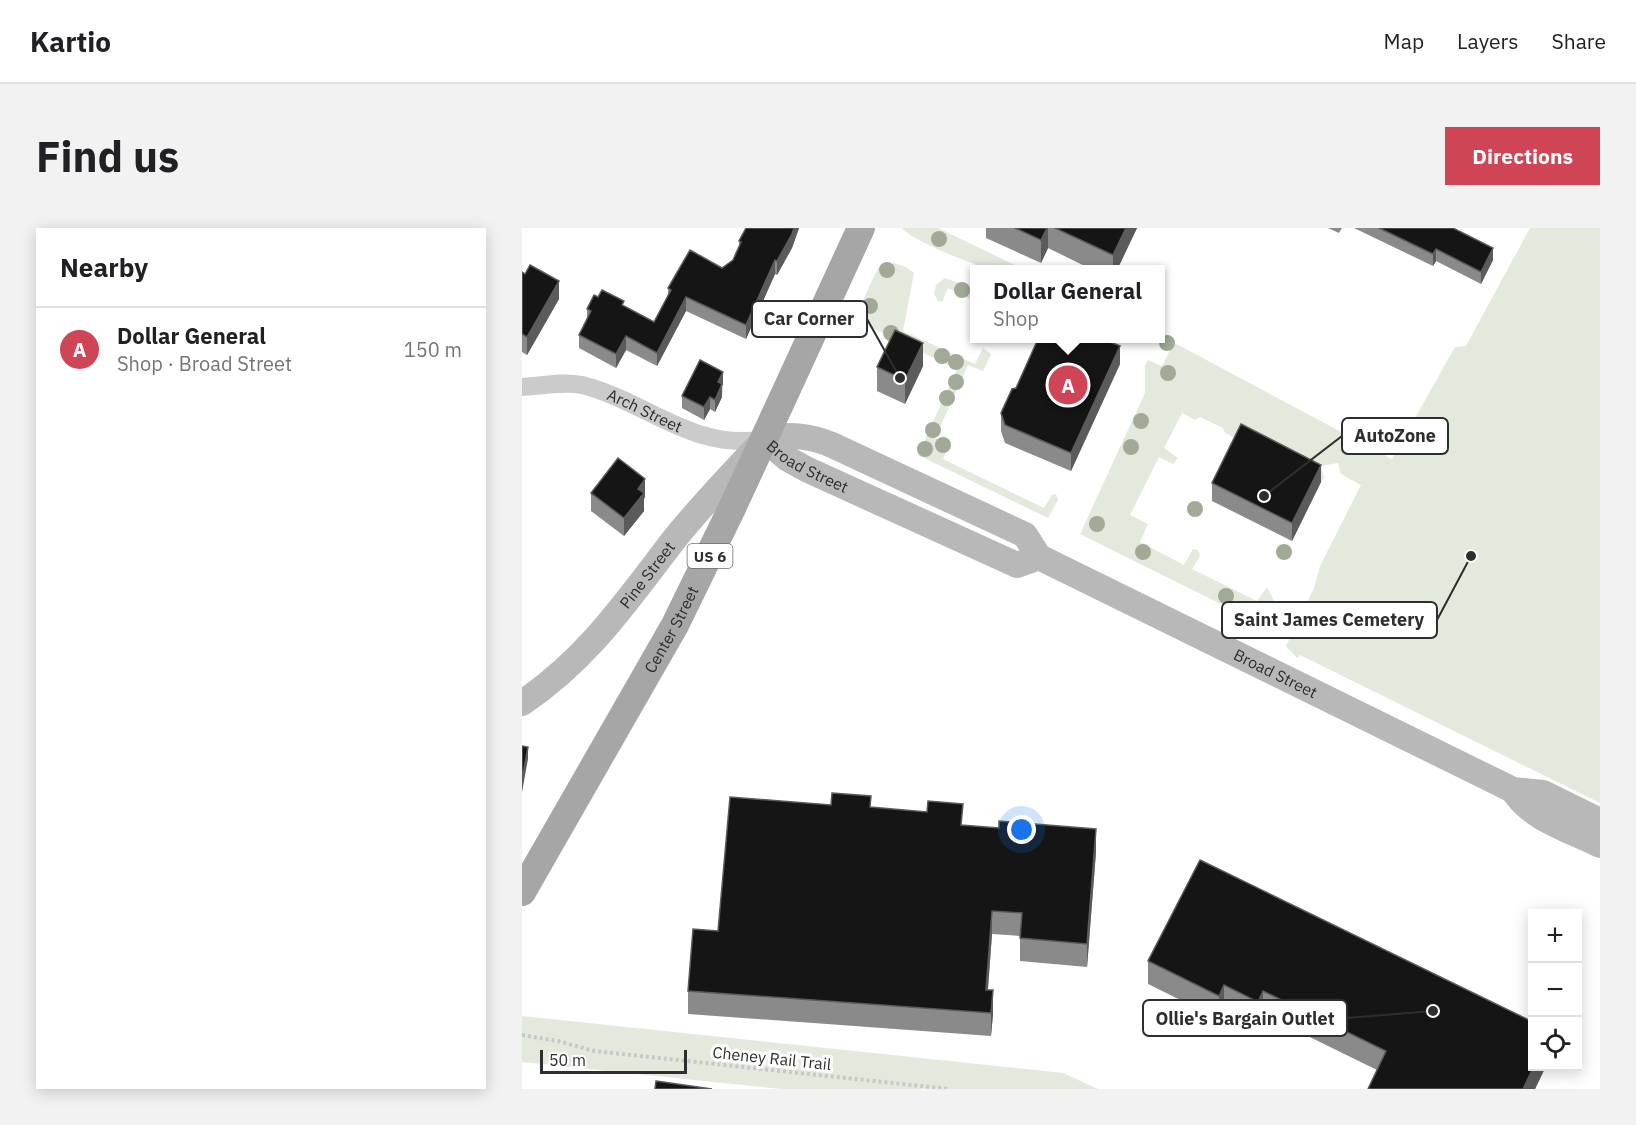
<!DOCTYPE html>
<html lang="en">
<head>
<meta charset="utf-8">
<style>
  :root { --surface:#fff; --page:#f2f2f2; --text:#202124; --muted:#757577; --line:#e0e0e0; --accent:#cf4556 }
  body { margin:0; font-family:"IBM Plex Sans",sans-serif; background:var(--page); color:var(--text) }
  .controls { position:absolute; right:18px; bottom:18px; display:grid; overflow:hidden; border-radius:0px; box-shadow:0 3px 15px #0003 }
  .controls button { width:54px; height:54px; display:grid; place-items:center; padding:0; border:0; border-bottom:2px solid var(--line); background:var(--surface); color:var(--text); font:30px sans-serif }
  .scale { position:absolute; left:18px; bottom:15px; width:147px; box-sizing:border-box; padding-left:6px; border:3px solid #2e2e2e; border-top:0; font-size:16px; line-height:21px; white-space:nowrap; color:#2e2e2e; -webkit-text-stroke:4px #fff; paint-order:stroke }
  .you { position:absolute; left:500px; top:602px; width:21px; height:21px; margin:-15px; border:4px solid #fff; border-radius:50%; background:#1a73e8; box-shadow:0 0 0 9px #1a73e833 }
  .badge { display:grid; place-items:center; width:39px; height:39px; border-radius:50%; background:var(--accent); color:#fff; font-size:20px; font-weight:700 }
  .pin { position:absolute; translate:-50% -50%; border:3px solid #fff; box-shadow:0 2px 6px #0006 }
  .popup { position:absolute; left:448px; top:37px; width:195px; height:78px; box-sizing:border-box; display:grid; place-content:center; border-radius:0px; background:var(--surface); filter:drop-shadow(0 2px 4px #0005); font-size:20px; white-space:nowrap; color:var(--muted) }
  .popup b { font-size:22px; color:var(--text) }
  .popup::after { content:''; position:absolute; left:50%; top:100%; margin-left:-12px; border:12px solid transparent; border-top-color:var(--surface) }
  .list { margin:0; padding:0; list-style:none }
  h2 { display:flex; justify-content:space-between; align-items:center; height:78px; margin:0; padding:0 24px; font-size:26px }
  h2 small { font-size:20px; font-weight:400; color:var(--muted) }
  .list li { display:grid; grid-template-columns:39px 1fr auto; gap:18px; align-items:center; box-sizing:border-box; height:84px; padding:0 24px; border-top:2px solid var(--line) }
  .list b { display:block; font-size:22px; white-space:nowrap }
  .list p { margin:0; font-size:20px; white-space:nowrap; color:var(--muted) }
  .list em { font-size:20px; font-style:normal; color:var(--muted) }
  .icon { flex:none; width:33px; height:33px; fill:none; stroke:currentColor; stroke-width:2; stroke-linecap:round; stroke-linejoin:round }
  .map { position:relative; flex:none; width:1078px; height:861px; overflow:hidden; border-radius:0px }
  header { display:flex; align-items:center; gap:36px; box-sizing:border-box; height:84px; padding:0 30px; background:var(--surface); border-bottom:2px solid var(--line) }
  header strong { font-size:28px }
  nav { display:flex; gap:33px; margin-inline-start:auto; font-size:21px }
  .intro { display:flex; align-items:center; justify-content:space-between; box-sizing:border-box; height:144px; padding:0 36px }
  h1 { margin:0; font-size:42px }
  .button { padding:15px 27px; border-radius:0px; background:var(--accent); color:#fff; font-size:21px; font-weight:700 }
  main { display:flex; gap:36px; padding:0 36px }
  aside { flex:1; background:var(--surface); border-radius:0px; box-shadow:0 3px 15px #0003 }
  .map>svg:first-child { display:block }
</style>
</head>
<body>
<header>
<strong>Kartio</strong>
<nav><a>Map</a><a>Layers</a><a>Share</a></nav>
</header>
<div class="intro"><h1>Find us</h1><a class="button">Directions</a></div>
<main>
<aside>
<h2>Nearby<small></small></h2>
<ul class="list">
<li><span class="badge">A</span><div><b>Dollar General</b><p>Shop · Broad Street</p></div><em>150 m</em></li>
</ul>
</aside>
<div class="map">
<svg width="1078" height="861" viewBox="0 0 1078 861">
  <rect width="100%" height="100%" fill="#fff"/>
  <g fill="#e4e9dd">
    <path d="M 380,0 L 416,0 L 501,41 C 492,42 482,43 473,42 C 456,39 390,13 380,0 Z"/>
    <polygon points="1008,0 1078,0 1078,575 778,427 775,430 764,418 792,360 798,338 839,257 819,246 816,235 799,238 802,250 799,254 703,205 701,200 678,189 673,192 660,185 642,220 656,230 651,236 637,229 608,287 626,296 618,314 662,337 671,321 676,322 678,328 670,341 735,373 745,359 752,373 737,395 558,306 623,165 623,138 626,132 640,138 649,120 629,111 639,109 662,120 870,231 933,119 944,118"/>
    <polygon points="372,35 384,39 392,45 381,103 453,136 461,120 469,126 461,143 446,137 413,210 427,217 421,231 522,280 530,267 534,266 536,272 526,290 396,227 435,141 332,91 356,40"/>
    <polygon points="423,50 453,61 453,73 426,60 420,74 416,73 412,66 414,57"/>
    <polygon points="0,788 541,845 576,861 259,861 0,834"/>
  </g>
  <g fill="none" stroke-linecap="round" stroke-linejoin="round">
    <polyline stroke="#c8c8c8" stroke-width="4" stroke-dasharray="3 3" stroke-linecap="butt" points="0,807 36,813 72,823 427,861"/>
    <path stroke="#cbcbcb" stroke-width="18" id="s1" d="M 0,159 C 18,158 42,153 60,157 C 124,173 172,224 242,211"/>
    <g stroke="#b8b8b8" stroke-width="26">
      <path id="s2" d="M 242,211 C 267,206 287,207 310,217 L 503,307 L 517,329 L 991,562 L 1021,565 L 1078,593"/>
      <path id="s3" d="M 242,211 L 266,231 L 284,241 L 495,337 L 517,329"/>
      <path id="s4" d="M 0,475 C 68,429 105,372 154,309 C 179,278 207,249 234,220"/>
      <path d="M 991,562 C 1008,591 1049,602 1078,617"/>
    </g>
    <path stroke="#a6a6a6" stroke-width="28" id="s5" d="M 0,664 L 153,397 L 212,276 L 339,0"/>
  </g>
  <g fill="#a0aa96">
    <circle cx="417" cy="11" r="8"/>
    <circle cx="365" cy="42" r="8"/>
    <circle cx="440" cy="62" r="8"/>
    <circle cx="348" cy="78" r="8"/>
    <circle cx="369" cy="105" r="8"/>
    <circle cx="645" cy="115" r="8"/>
    <circle cx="420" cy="128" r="8"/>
    <circle cx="434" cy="134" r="8"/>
    <circle cx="646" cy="145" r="8"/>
    <circle cx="434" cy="154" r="8"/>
    <circle cx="425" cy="170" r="8"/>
    <circle cx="619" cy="193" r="8"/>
    <circle cx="411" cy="202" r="8"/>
    <circle cx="421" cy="217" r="8"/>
    <circle cx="609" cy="219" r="8"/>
    <circle cx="403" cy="221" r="8"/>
    <circle cx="673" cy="281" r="8"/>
    <circle cx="575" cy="296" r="8"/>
    <circle cx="621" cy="324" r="8"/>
    <circle cx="762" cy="324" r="8"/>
    <circle cx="704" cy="368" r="8"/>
  </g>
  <g fill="#8a8a8a">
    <polygon points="224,0 277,0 270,20 255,47 253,46 224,111 164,83 135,138 104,122 94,140 57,120 57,107 65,91 65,81 76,69 102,79 132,94 146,67 146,60 200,40 211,32 217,19 217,13"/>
    <polygon points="464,0 615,0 595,42 571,42 526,20 519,35 464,10"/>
    <polygon points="806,0 820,0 817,5"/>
    <polygon points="832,0 931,0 971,32 959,56 914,33 911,38"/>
    <polygon points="0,44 37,71 5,127 0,124"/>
    <polygon points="598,136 549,243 483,215 479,203 479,185"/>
    <polygon points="401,138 383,176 355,163 355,139"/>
    <polygon points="201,144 200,169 193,184 188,181 182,192 160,180 160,168"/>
    <polygon points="799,254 770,313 690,273 690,255"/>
    <polygon points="69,265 123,269 122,271 122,283 102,308 69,283"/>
    <polygon points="309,577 349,579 574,624 565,739 498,733 498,708 470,706 466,762 471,786 469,808 166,786 166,763 196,703"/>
    <polygon points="678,632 1011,838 1024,838 1013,861 846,861 855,842 741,786 736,797 702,781 697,791 626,756 626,733"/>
  </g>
  <g fill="#5b5b5b">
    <polygon points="272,0 277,0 270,20 255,47 255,33"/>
    <polygon points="525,0 526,0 526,20 519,35 519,12"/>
    <polygon points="604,0 615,0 595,42 591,42 591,27"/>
    <polygon points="971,20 971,32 959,56 959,44"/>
    <polygon points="914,21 914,33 911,38 911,26"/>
    <polygon points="253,32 253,46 224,111 224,97"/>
    <polygon points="37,53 37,71 5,127 5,109"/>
    <polygon points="164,69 164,83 135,138 135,125"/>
    <polygon points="104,108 104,122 94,140 94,126"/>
    <polygon points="401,115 401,138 383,176 383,152"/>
    <polygon points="598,118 598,136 549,243 549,225"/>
    <polygon points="201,144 201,156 196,166 196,154"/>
    <polygon points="200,156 200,169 193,184 193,172"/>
    <polygon points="188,169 188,181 182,192 182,179"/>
    <polygon points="799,237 799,254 770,313 770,295"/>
    <polygon points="123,251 123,269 122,271 122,283 102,308 102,290 116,261"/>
    <polygon points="6,519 6,531 0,564 0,552"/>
    <polygon points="574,601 574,624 565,739 565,716"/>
    <polygon points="470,683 470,706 464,785 464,762"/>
    <polygon points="702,757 702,781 697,791 697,768"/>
    <polygon points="471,762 471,786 469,808 469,785"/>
    <polygon points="741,763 741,786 736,797 736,774"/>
    <polygon points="1012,838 1024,838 1013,861 1001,861"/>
  </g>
  <g fill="#151515" stroke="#5b5b5b" stroke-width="1.5">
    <polygon points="224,0 272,0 270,6 255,33 253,32 224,97 164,69 135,125 104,108 94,126 57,107 69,83 65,81 72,67 76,69 80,62 102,73 100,77 132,94 149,62 146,60 168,22 200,40 211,32 219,14 217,13"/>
    <polygon points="493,0 525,0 519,12"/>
    <polygon points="533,0 604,0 591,27"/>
    <polygon points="857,0 931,0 971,20 959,44 914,21 911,26"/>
    <polygon points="8,37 37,53 5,109 0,106 0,44 3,46"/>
    <polygon points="373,102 401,115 383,152 355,139"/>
    <polygon points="516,111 581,111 598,118 549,225 483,197 479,185 490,161 494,160"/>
    <polygon points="178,132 201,144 196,154 200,156 193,172 188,169 182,179 160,168"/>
    <polygon points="719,196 799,237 770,295 690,255"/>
    <polygon points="96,230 123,251 116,261 122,265 102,290 69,265"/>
    <polygon points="0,518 6,519 0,552"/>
    <polygon points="310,565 349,568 348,579 405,584 406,573 441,576 439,597 477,600 477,593 574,601 565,716 498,710 500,685 470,683 464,762 471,762 469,785 166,763 171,701 196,703 208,569 309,577"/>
    <polygon points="678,632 1011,794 1011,838 1012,838 1001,861 846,861 864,823 741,763 736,774 702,757 697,768 626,733"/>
    <polygon points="134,853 190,861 133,861"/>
  </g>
  <g text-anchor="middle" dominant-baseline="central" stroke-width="6" stroke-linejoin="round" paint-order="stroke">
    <rect fill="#fff" stroke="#6d6d6d" stroke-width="1.5" x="165.5" y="316" width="45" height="24" rx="4.5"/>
    <g font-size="15" font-weight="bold" fill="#2e2e2e">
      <text x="188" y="328">US 6</text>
    </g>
    <g font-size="16" fill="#2e2e2e" stroke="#fff">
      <text stroke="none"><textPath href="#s1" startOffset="128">Arch Street</textPath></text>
      <text stroke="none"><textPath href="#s3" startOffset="52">Broad Street</textPath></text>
      <text stroke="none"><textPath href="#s4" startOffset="180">Pine Street</textPath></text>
      <text stroke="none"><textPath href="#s5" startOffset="302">Center Street</textPath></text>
      <text stroke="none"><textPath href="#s2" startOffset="572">Broad Street</textPath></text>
      <text transform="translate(250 830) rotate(6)">Cheney Rail Trail</text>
    </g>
  </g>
  <path fill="none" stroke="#2e2e2e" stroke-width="2" d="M378 150L345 91M742 268L820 208M949 328L915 392M911 783L825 790"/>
  <g fill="#2e2e2e" stroke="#fff" stroke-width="2">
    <circle cx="378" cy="150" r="6"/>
    <circle cx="742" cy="268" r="6"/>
    <circle cx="949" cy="328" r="6"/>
    <circle cx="911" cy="783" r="6"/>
  </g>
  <g fill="#fff" stroke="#2e2e2e" stroke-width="2">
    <rect x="230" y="73" width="115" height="36" rx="6"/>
    <rect x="820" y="190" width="106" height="36" rx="6"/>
    <rect x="700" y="374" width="215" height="36" rx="6"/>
    <rect x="621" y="772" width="204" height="36" rx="6"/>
  </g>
  <g font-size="18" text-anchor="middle" font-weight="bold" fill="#2e2e2e">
    <text x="287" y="97">Car Corner</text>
    <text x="873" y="214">AutoZone</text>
    <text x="807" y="398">Saint James Cemetery</text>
    <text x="723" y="797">Ollie's Bargain Outlet</text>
  </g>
</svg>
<div class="controls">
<button>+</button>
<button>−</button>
<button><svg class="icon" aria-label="locate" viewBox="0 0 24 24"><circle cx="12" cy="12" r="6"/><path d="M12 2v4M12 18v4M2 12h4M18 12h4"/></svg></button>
</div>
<div class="scale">50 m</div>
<div class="you"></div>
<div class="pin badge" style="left:546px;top:157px">A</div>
<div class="popup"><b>Dollar General</b>Shop</div>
</div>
</main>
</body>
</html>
